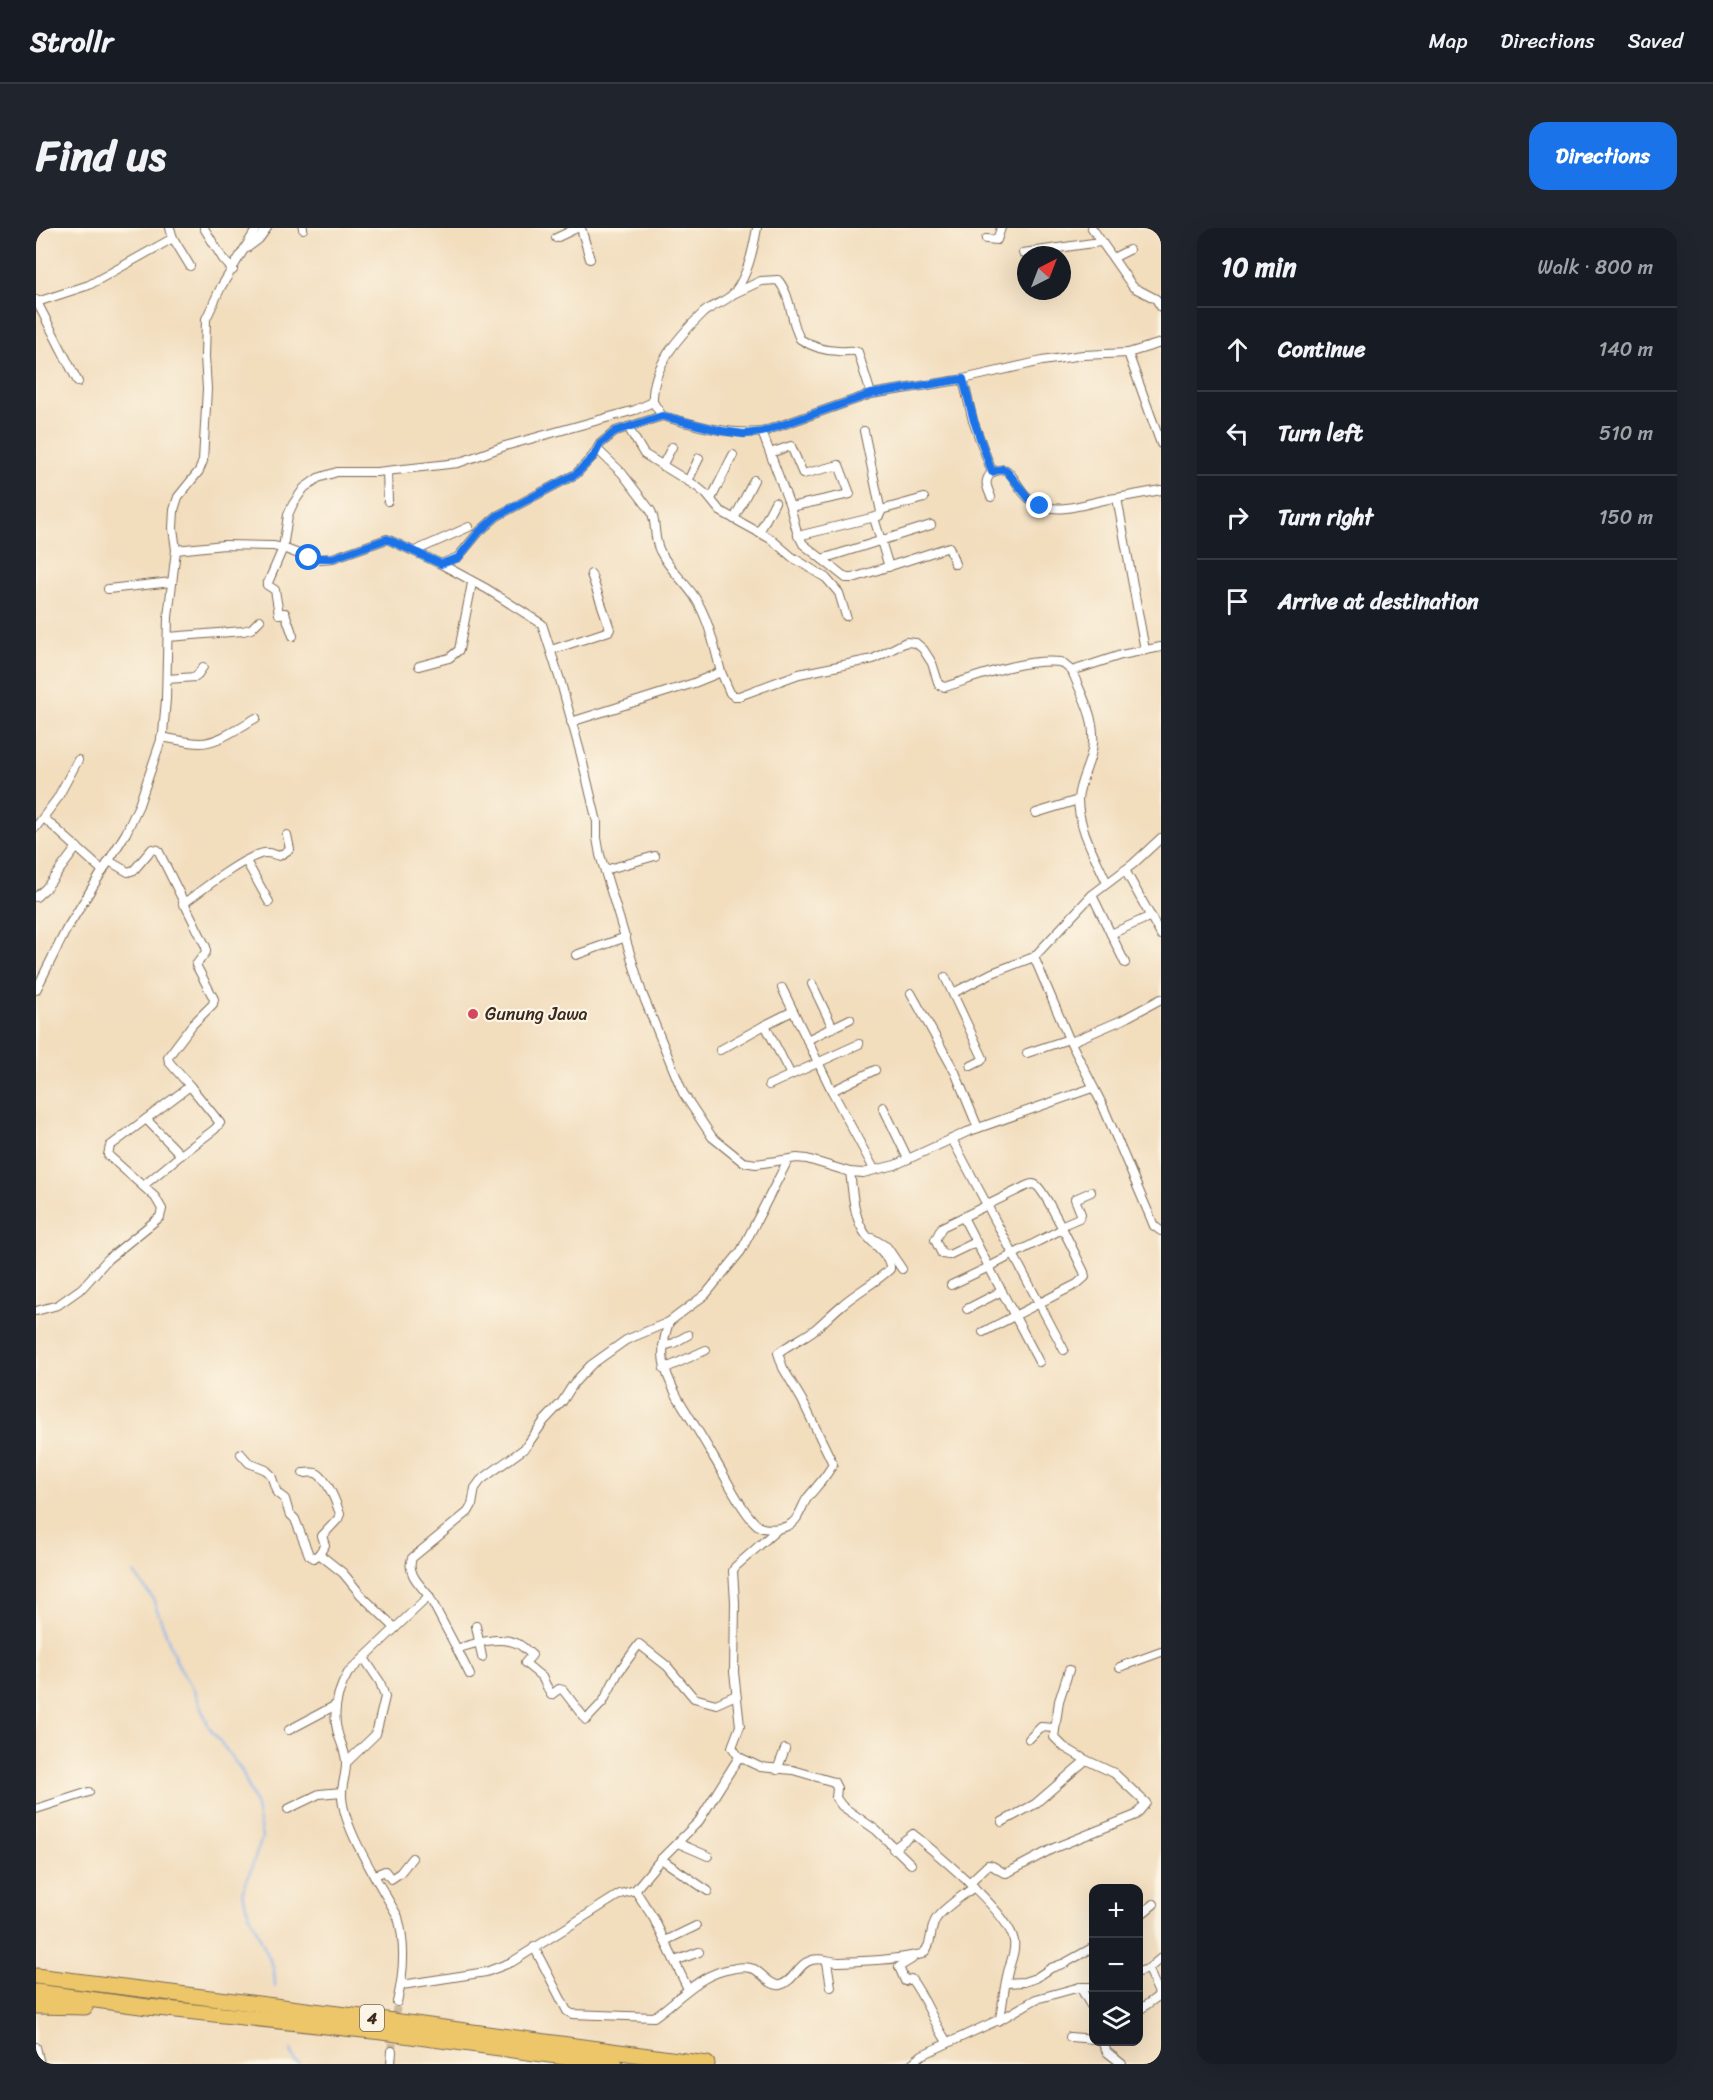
<!DOCTYPE html>
<html lang="en">
<head>
<meta charset="utf-8">
<style>
  :root { --surface:#171b24; --page:#20242c; --text:#f1f3f6; --muted:#9ea1a6; --line:#363941; --accent:#1a73e8 }
  body { margin:0; font-family:Sriracha,sans-serif; background:var(--page); color:var(--text) }
  .controls { position:absolute; right:18px; bottom:18px; display:grid; overflow:hidden; border-radius:12px; box-shadow:0 6px 24px #0002 }
  .controls button { width:54px; height:54px; display:grid; place-items:center; padding:0; border:0; border-bottom:2px solid var(--line); background:var(--surface); color:var(--text); font:30px sans-serif }
  .compass { position:absolute; left:981px; top:18px; width:54px; height:54px; border-radius:50%; background:var(--surface); box-shadow:0 6px 24px #0002; rotate:42deg }
  .stop { position:absolute; width:18px; height:18px; margin:-14px; border:4px solid #1a73e8; border-radius:50%; background:#fff }
  .stop.end { background:#1a73e8; border-color:#fff; box-shadow:0 2px 6px #0008 }
  .list { margin:0; padding:0; list-style:none }
  h2 { display:flex; justify-content:space-between; align-items:center; height:78px; margin:0; padding:0 24px; font-size:26px }
  h2 small { font-size:20px; font-weight:400; color:var(--muted) }
  .list li { display:grid; grid-template-columns:39px 1fr auto; gap:18px; align-items:center; box-sizing:border-box; height:84px; padding:0 24px; border-top:2px solid var(--line) }
  .list b { display:block; font-size:22px; white-space:nowrap }
  .list em { font-size:20px; font-style:normal; color:var(--muted) }
  .icon { flex:none; width:33px; height:33px; fill:none; stroke:currentColor; stroke-width:2; stroke-linecap:round; stroke-linejoin:round }
  .map { position:relative; flex:none; width:1125px; height:1836px; overflow:hidden; border-radius:18px }
  header { display:flex; align-items:center; gap:36px; box-sizing:border-box; height:84px; padding:0 30px; background:var(--surface); border-bottom:2px solid var(--line) }
  header strong { font-size:28px }
  nav { display:flex; gap:33px; margin-inline-start:auto; font-size:21px }
  .intro { display:flex; align-items:center; justify-content:space-between; box-sizing:border-box; height:144px; padding:0 36px }
  h1 { margin:0; font-size:42px }
  .button { padding:15px 27px; border-radius:18px; background:var(--accent); color:#fff; font-size:21px; font-weight:700 }
  main { display:flex; gap:36px; padding:0 36px }
  aside { flex:1; background:var(--surface); border-radius:18px; box-shadow:0 6px 24px #0002 }
  .map>svg:first-child { display:block }
</style>
</head>
<body>
<header>
<strong>Strollr</strong>
<nav><a>Map</a><a>Directions</a><a>Saved</a></nav>
</header>
<div class="intro"><h1>Find us</h1><a class="button">Directions</a></div>
<main>
<div class="map">
<svg width="1125" height="1836" viewBox="0 0 1125 1836">
  <rect width="100%" height="100%" fill="#fcf5e5"/>
  <filter id="ink" filterUnits="userSpaceOnUse"><feTurbulence type="fractalNoise" baseFrequency=".0167" numOctaves="2"/><feDisplacementMap in="SourceGraphic" scale="12" xChannelSelector="R" yChannelSelector="G"/><feConvolveMatrix kernelMatrix="1 2 1 2 8 2 1 2 1" color-interpolation-filters="sRGB"/></filter>
  <filter id="wash" filterUnits="userSpaceOnUse"><feTurbulence type="fractalNoise" baseFrequency=".008" numOctaves="4" result="noise"/><feDisplacementMap in="SourceGraphic" scale="24" xChannelSelector="R" yChannelSelector="G"/><feGaussianBlur stdDeviation="1.35" result="paint"/><feColorMatrix in="noise" values="0 0 0 0 0 0 0 0 0 0 0 0 0 0 0 0 0 1.4 0 .05"/><feComposite in="paint" operator="in"/></filter>
  <g filter="url(#wash)">
    <rect width="100%" height="100%" fill="#f2ddbd"/>
    <g fill="none" stroke-linecap="round" stroke-linejoin="round">
      <g stroke="#82b3ee" stroke-width="2">
        <polyline points="98,1345 117,1371 139,1430 148,1448 158,1462 173,1499 206,1543 219,1575 226,1610 207,1663 210,1678 238,1741 239,1759"/>
        <polyline points="255,1822 259,1833 263,1836"/>
      </g>
    </g>
  </g>
  <g filter="url(#ink)">
    <g fill="none" stroke-linecap="round" stroke-linejoin="round">
      <polyline stroke="#cdb99d" stroke-width="8" stroke-dasharray="8 4" stroke-linecap="butt" points="356,1823 361,1774"/>
      <defs>
        <g id="minor">
          <polyline points="134,0 137,10 154,38"/>
          <polyline points="168,0 187,31 197,42"/>
          <polyline points="267,0 267,1"/>
          <polyline points="545,0 554,31"/>
          <polyline points="1056,0 1097,59 1120,71 1125,79"/>
          <polyline points="520,10 541,0"/>
          <polyline points="950,11 961,12 965,0"/>
          <polyline points="211,20 223,11 231,0"/>
          <polyline points="987,25 1064,14"/>
          <polyline points="1077,30 1093,22"/>
          <path d="M 697,66 L 725,53 L 742,52 C 756,69 754,92 764,111 C 775,118 789,123 802,123 C 810,124 816,121 822,124 L 835,166"/>
          <polyline points="0,72 42,154"/>
          <polyline points="1,74 53,57 137,10"/>
          <polyline points="1092,125 1125,216"/>
          <path d="M 927,151 L 937,193 L 956,244 C 947,254 951,258 955,269"/>
          <path d="M 617,174 C 615,139 643,108 667,85 C 676,77 690,74 698,65 C 712,47 717,22 721,0"/>
          <path d="M 626,188 C 659,197 692,207 726,204 L 835,166 L 923,152 L 1006,133 L 1047,127 L 1092,125 L 1125,115"/>
          <polyline points="592,199 608,226 660,258 671,267 684,283 735,311 756,329 790,350 803,365 810,388"/>
          <polyline points="726,204 754,278 761,304 767,316 810,350 817,350 913,319 919,336"/>
          <path d="M 562,222 L 586,245 L 615,283 C 621,295 617,310 624,323 C 633,341 647,352 658,368 C 673,391 678,418 685,444"/>
          <polyline points="734,225 755,218 767,246 803,237 814,266 754,279"/>
          <polyline points="626,238 636,219"/>
          <polyline points="351,243 352,273"/>
          <path d="M 956,244 C 961,243 965,240 970,242 C 979,247 984,268 1001,276 C 1027,288 1055,272 1081,270 L 1109,422"/>
          <polyline points="652,253 663,230"/>
          <polyline points="1081,270 1125,262"/>
          <polyline points="675,271 697,227"/>
          <polyline points="845,282 888,270"/>
          <polyline points="838,290 853,339"/>
          <polyline points="698,291 718,252"/>
          <polyline points="723,305 739,274"/>
          <polyline points="762,308 843,288 845,284 828,203"/>
          <polyline points="140,322 188,317 237,318 247,320 273,330 284,331 297,330 351,311 405,336 451,361 506,396 525,455 545,527 561,594 561,610 564,627 606,765 647,865 676,909 707,934 720,936 761,930 771,931 814,944 827,945 859,937 931,904 1056,860"/>
          <polyline points="379,323 433,299"/>
          <polyline points="786,331 895,297"/>
          <polyline points="72,361 136,354"/>
          <polyline points="257,408 249,385 243,386 239,362 231,357 247,320 252,287 257,276 268,260 282,250 301,244 341,244 422,235 469,218 599,182 617,174 626,188 580,203 564,216 557,228 540,246 461,288 443,304 422,329 405,336"/>
          <polyline points="132,409 207,403 215,401 224,392"/>
          <polyline points="515,422 573,403 574,401 555,346"/>
          <polyline points="383,438 413,430 423,422 436,355"/>
          <path d="M 1036,443 C 1046,468 1062,494 1056,522 C 1053,539 1043,554 1042,571 C 1042,600 1060,630 1071,655"/>
          <polyline points="131,451 160,449 167,439"/>
          <path d="M 535,494 L 658,455 L 685,444 L 694,465 L 698,468 L 703,468 L 763,446 L 837,431 L 870,414 L 880,415 L 887,421 L 896,435 L 903,457 L 909,459 C 943,448 988,430 1025,434 L 1036,443 L 1085,427 L 1125,419"/>
          <path d="M 125,509 C 138,511 151,515 164,515 C 182,515 204,499 220,490"/>
          <polyline points="1000,585 1042,572"/>
          <polyline points="8,590 67,643"/>
          <polyline points="0,599 21,571 42,532"/>
          <polyline points="1125,610 1097,636 1056,667 998,729 1033,811 1066,876 1113,986 1118,998 1125,1003"/>
          <polyline points="210,633 233,674"/>
          <polyline points="569,642 619,628"/>
          <polyline points="1089,642 1125,707"/>
          <polyline points="1056,667 1089,735"/>
          <polyline points="0,669 10,660 41,619"/>
          <path d="M 147,676 C 167,661 201,634 224,626 C 231,623 237,626 243,628 L 254,621 L 251,607"/>
          <polyline points="1075,706 1115,688"/>
          <polyline points="540,727 590,709"/>
          <polyline points="909,749 947,830 945,833 935,838"/>
          <polyline points="776,756 797,800"/>
          <polyline points="746,760 796,863 838,941"/>
          <polyline points="0,762 30,702 90,605 103,577 127,506 130,471 132,389 140,322 137,300 138,282 142,269 163,243 167,233 171,161 169,128 170,91 185,59 221,0"/>
          <polyline points="875,765 919,844 942,900"/>
          <polyline points="917,765 956,745 998,729"/>
          <polyline points="771,812 814,791"/>
          <polyline points="1035,814 1086,792 1125,771"/>
          <polyline points="684,822 729,797"/>
          <polyline points="991,825 1033,811"/>
          <polyline points="755,847 729,797 757,783"/>
          <polyline points="733,857 823,816"/>
          <polyline points="796,863 839,842"/>
          <polyline points="847,879 872,931"/>
          <polyline points="916,911 1028,1122"/>
          <polyline points="145,927 179,901 184,895 154,858"/>
          <polyline points="107,958 145,927 110,891"/>
          <polyline points="927,989 906,999 899,1012 906,1026 913,1027 940,1014"/>
          <polyline points="836,1010 851,1019 866,1041"/>
          <polyline points="915,1057 953,1039 1003,1134"/>
          <polyline points="931,1081 966,1063"/>
          <polyline points="0,1083 22,1077 46,1060 72,1031 124,989 126,981 119,969 72,927 74,918 154,858 133,834 132,829 156,797 177,776 178,771 160,737 170,724 170,719 122,622 116,621 98,642 92,644 73,633"/>
          <path d="M 633,1094 C 622,1126 627,1142 642,1170 C 654,1190 667,1210 678,1230 C 688,1246 709,1290 724,1299 C 730,1302 745,1301 751,1298 C 763,1294 765,1278 772,1269 C 781,1258 791,1248 797,1236 L 766,1172 L 747,1140 L 742,1125 C 753,1116 766,1111 778,1102 C 787,1095 796,1085 806,1077 C 821,1064 839,1055 854,1041 C 855,1028 837,1016 830,1007 C 817,989 817,965 814,944"/>
          <path d="M 947,1104 L 1041,1056 L 1049,1049 L 1048,1044 C 1041,1030 1010,964 1001,958 C 997,954 992,957 988,959 L 927,989 L 953,1039 L 1026,1001 L 1029,996 L 1043,990 L 1045,986 L 1039,971 L 1055,964"/>
          <polyline points="627,1118 638,1115 652,1107"/>
          <polyline points="628,1141 670,1122"/>
          <polyline points="205,1226 213,1235 230,1242 235,1247 241,1265 249,1271 253,1285 259,1291 273,1327 278,1330 283,1326 307,1345 325,1367 359,1400"/>
          <path d="M 267,1245 C 272,1245 278,1243 282,1246 C 293,1254 300,1274 304,1286 L 302,1291 L 286,1308 L 289,1317 L 283,1326"/>
          <path d="M 393,1368 L 421,1421 C 437,1415 464,1408 480,1415 C 486,1417 491,1423 496,1427 L 489,1435 L 506,1449 L 515,1467 L 523,1461 L 527,1462 L 550,1492 L 567,1474 L 582,1445 L 603,1416 L 631,1438 L 658,1470 L 680,1476 L 700,1467"/>
          <polyline points="440,1398 446,1429"/>
          <polyline points="421,1421 434,1447"/>
          <polyline points="1084,1439 1125,1424"/>
          <polyline points="1033,1442 1023,1473 1018,1509 1028,1519 1050,1532"/>
          <polyline points="253,1502 300,1477"/>
          <polyline points="993,1511 1005,1499 1018,1500"/>
          <polyline points="703,1529 724,1539 757,1542 798,1554 801,1560 800,1570 806,1578 840,1602 875,1636"/>
          <polyline points="310,1535 340,1506 349,1469 344,1454 328,1430"/>
          <polyline points="741,1542 749,1521"/>
          <polyline points="0,1581 53,1564"/>
          <polyline points="252,1581 283,1566 306,1564"/>
          <polyline points="642,1615 672,1628"/>
          <path d="M 857,1621 L 877,1606 C 901,1626 973,1684 978,1713 C 980,1724 974,1734 972,1744 C 968,1759 967,1775 964,1790 L 960,1793 L 886,1827 L 875,1836"/>
          <polyline points="625,1631 672,1663"/>
          <polyline points="339,1647 349,1643 355,1651 364,1645 376,1630"/>
          <path d="M 933,1655 L 952,1637 C 960,1637 963,1645 971,1645 L 1018,1620 L 1100,1587 L 1110,1575 L 1078,1545 L 1050,1532 L 999,1576 L 966,1594"/>
          <polyline points="599,1662 618,1691 652,1761"/>
          <polyline points="1102,1689 1118,1676"/>
          <polyline points="629,1713 660,1698"/>
          <path d="M 498,1719 L 531,1783 L 536,1786 L 618,1789 C 644,1771 663,1746 695,1741 C 702,1739 710,1738 718,1741 C 726,1745 735,1759 744,1757 C 759,1753 761,1736 776,1732 C 785,1729 794,1734 803,1734 C 831,1733 858,1732 886,1726 C 897,1718 893,1702 900,1691 C 907,1680 928,1667 938,1659"/>
          <path d="M 876,1731 L 863,1739 L 869,1753 L 875,1751 C 890,1770 897,1795 912,1815"/>
          <polyline points="639,1733 663,1724"/>
          <polyline points="791,1734 795,1759"/>
          <polyline points="1102,1744 1112,1741 1125,1730"/>
          <polyline points="970,1755 988,1754 1000,1750 1015,1740 1029,1735 1058,1719"/>
          <polyline points="366,1757 450,1744 476,1734 584,1666 599,1662 625,1631 663,1593 703,1529 696,1519 704,1498 698,1444 699,1374 697,1343 699,1339 743,1300"/>
          <polyline points="1044,1759 1058,1783"/>
          <path d="M 361,1774 C 368,1746 370,1718 362,1689 C 345,1658 308,1603 306,1569 C 305,1557 311,1545 310,1533 C 309,1523 305,1515 302,1506 C 296,1485 301,1464 312,1445 L 393,1368 C 384,1357 370,1345 376,1330 L 432,1284 L 436,1277 L 439,1260 L 445,1252 L 489,1220 L 508,1193 L 526,1174 L 538,1155 L 555,1137 L 590,1112 L 633,1094 L 670,1066 L 705,1023 L 752,932"/>
          <polyline points="1102,1783 1121,1769 1123,1765 1112,1741"/>
          <polyline points="962,1793 1000,1771 1044,1759 1058,1759"/>
          <polyline points="1034,1809 1058,1811"/>
          <polyline points="1066,1814 1071,1824 1086,1836"/>
          <polyline points="0,1819 4,1836"/>
          <polyline points="355,1836 356,1823"/>
        </g>
        <g id="motorway">
          <polyline points="0,1748 350,1792 671,1836"/>
          <polyline points="0,1764 112,1779 346,1804 579,1836"/>
          <polyline points="0,1778 49,1779"/>
        </g>
      </defs>
      <use href="#minor" stroke="#7b6956" stroke-width="10"/>
      <use href="#motorway" stroke="#7b6956" stroke-width="17"/>
      <use href="#minor" stroke="#fff" stroke-width="8"/>
      <use href="#motorway" stroke="#ecc669" stroke-width="15"/>
    </g>
  </g>
  <g fill="none" stroke-linecap="round" stroke-linejoin="round" filter="url(#ink)">
    <polyline stroke="#1a73e8" stroke-width="8" points="273,330 297,330 351,311 405,336 422,330 443,304 461,288 540,246 558,228 564,216 580,203 626,188 686,203 708,206 726,204 835,166 927,151 938,193 956,244 966,241 970,242 994,272 1004,278"/>
  </g>
  <circle fill="#d1495b" stroke="#fcf5e5" stroke-width="2" cx="437" cy="786" r="6"/>
  <g text-anchor="middle" dominant-baseline="central" stroke-width="4.5" stroke-linejoin="round" paint-order="stroke">
    <rect fill="#fcf5e5" stroke="#75675a" stroke-width="1.5" x="324" y="1777" width="24" height="26" rx="4.5"/>
    <g font-size="16" font-weight="bold" fill="#3b2a1e">
      <text x="336" y="1790">4</text>
    </g>
    <g font-size="18" fill="#3b2a1e" stroke="#fcf5e5" text-anchor="start">
      <text x="449" y="786">Gunung Jawa</text>
    </g>
  </g>
</svg>
<div class="controls">
<button>+</button>
<button>−</button>
<button><svg class="icon" aria-label="layers" viewBox="0 0 24 24"><path d="M12 4l9 5-9 5-9-5zM3 14l9 5 9-5"/></svg></button>
</div>
<svg class="compass" viewBox="-18 -18 36 36"><path d="M0-13l5 13h-10z" fill="#e53935"/><path d="M0 13l5-13h-10z" fill="#9ea1a6"/></svg>
<div class="stop" style="left:273px;top:330px"></div>
<div class="stop end" style="left:1004px;top:278px"></div>
</div>
<aside>
<h2>10 min<small>Walk · 800 m</small></h2>
<ul class="list">
<li><svg class="icon" aria-label="ahead" viewBox="0 0 24 24"><path d="M12 20V5M6 11l6-6 6 6"/></svg><div><b>Continue</b></div><em>140 m</em></li>
<li><svg class="icon" aria-label="left" viewBox="0 0 24 24"><path d="M17 20v-9H6M10 6l-5 5 5 5"/></svg><div><b>Turn left</b></div><em>510 m</em></li>
<li><svg class="icon" aria-label="right" viewBox="0 0 24 24"><path d="M7 20v-9h11M14 6l5 5-5 5"/></svg><div><b>Turn right</b></div><em>150 m</em></li>
<li><svg class="icon" aria-label="arrive" viewBox="0 0 24 24"><path d="M6 21V4h12l-3 4 3 4H6"/></svg><div><b>Arrive at destination</b></div></li>
</ul>
</aside>
</main>
</body>
</html>
